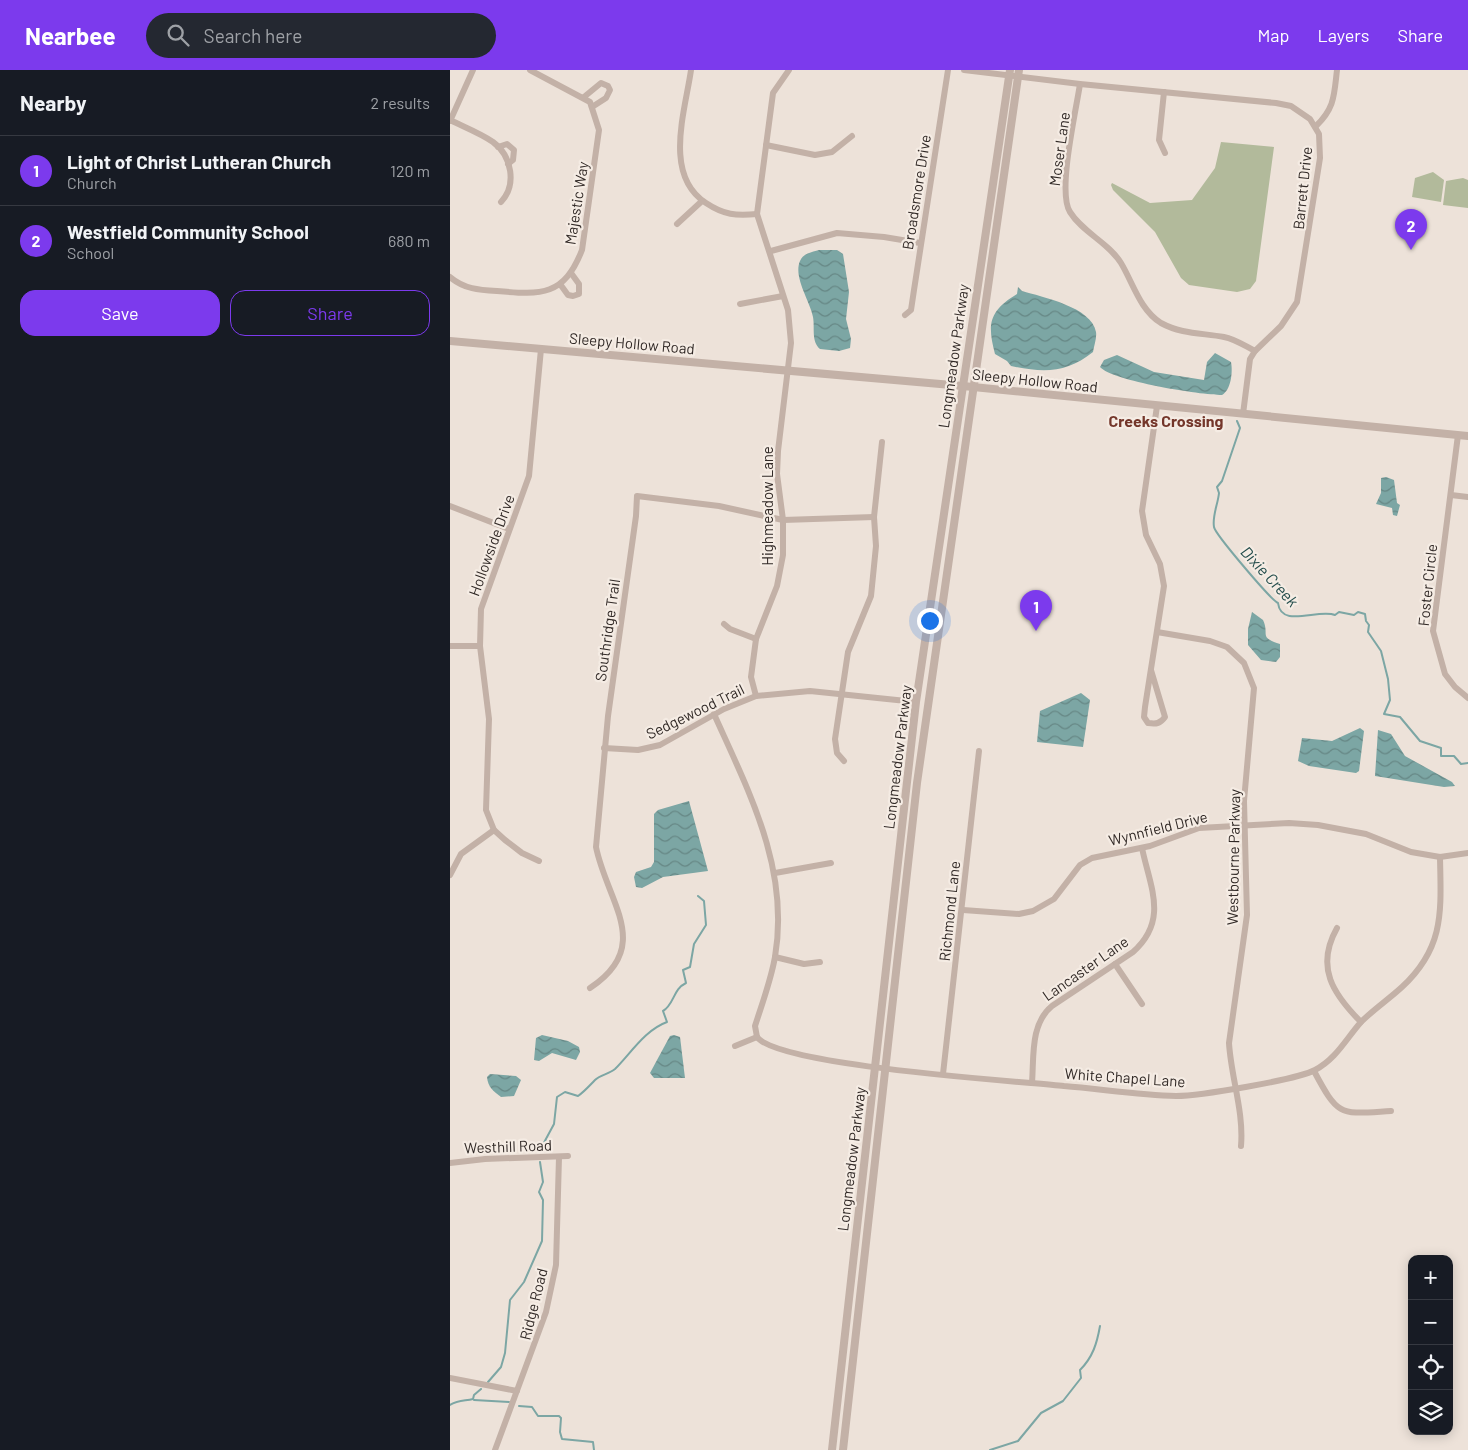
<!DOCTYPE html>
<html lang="en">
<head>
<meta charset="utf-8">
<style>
  :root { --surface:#171b24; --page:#242831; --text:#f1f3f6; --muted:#9ea1a6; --line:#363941; --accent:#7c3aed }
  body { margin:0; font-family:Barlow,sans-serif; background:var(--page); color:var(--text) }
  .controls { position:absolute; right:15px; bottom:15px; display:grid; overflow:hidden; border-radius:10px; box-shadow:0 2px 12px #0003 }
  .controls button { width:45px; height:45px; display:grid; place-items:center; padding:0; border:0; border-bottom:1px solid var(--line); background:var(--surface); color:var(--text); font:25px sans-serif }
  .you { position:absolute; left:479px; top:550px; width:18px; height:18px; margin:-12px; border:4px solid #fff; border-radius:50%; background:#1a73e8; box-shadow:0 0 0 8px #1a73e833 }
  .badge { display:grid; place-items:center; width:32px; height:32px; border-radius:50%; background:var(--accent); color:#fff; font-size:16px; font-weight:700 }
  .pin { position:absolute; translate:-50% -41px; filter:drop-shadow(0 1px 2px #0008) }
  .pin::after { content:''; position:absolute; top:26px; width:18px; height:15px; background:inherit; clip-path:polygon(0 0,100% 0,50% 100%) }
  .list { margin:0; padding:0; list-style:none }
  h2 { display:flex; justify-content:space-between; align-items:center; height:65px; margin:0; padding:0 20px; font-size:21px }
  h2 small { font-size:16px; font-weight:400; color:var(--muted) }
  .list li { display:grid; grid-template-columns:32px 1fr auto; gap:15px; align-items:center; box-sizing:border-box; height:70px; padding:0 20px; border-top:1px solid var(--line) }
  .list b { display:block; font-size:19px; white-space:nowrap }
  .list p { margin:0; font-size:16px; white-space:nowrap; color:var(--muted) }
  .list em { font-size:16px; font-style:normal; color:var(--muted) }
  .actions { display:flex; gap:10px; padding:15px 20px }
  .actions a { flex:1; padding:11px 0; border:1px solid var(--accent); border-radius:15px; text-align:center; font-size:18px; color:var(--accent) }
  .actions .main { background:var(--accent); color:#fff }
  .icon { flex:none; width:28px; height:28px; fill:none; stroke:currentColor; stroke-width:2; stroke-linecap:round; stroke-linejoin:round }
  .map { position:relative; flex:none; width:1018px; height:1380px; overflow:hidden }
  header { display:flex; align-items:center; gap:30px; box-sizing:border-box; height:70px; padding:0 25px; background:var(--accent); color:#fff }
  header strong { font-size:24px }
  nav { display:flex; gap:28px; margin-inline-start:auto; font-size:18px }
  .search { width:350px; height:45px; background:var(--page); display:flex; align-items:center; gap:12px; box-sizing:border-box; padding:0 18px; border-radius:28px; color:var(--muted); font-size:19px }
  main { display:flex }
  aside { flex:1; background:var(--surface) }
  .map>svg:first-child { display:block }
</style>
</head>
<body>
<header>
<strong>Nearbee</strong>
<div class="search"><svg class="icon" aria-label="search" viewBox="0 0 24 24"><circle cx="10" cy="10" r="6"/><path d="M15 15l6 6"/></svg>Search here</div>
<nav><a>Map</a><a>Layers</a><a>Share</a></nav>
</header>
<main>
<aside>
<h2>Nearby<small>2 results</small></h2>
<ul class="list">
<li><span class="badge">1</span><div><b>Light of Christ Lutheran Church</b><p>Church</p></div><em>120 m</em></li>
<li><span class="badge">2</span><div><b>Westfield Community School</b><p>School</p></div><em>680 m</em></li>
</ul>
<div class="actions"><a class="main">Save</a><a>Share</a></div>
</aside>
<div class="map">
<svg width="1018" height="1380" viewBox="0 0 1018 1380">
  <defs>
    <pattern id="water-waves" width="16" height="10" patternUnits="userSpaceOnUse" patternTransform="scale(1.25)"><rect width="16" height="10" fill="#7ca6a4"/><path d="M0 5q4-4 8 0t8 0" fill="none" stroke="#668785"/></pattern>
  </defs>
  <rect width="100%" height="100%" fill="#ede2d9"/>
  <g fill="#b2ba9b">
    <polygon points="771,72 824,77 806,211 800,219 787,222 739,215 731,208 705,162 663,120 661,115 662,113 700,133 742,130 765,98"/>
    <polygon points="983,102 994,110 991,132 962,127 965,108"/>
    <polygon points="1013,108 1018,110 1018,138 993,135 996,111"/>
  </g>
  <g fill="url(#water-waves)">
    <path d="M 369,180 L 387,180 L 393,184 L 399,222 L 396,249 L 401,269 L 400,278 L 389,281 L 370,279 C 361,271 365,258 363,247 C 360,231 343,207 350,191 C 353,183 363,182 369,180 Z"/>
    <path d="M 568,217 L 572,221 C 592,227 642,237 646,262 C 647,268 644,276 643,282 C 617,303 594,303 561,296 L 557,291 L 545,284 C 537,254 539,241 567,224 Z"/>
    <path d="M 765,283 L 781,292 C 783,302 781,320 772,325 C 751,325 662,311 650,297 L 654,290 L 667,285 L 704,302 L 754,310 L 757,292 Z"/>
    <polygon points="936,407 944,410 947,433 950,435 947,446 943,445 942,438 926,434 931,423 931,408"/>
    <path d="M 802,542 L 813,550 C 820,565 808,567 830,574 L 830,587 L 826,592 L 811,590 L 798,575 L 798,559 Z"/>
    <polygon points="631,623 640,630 633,677 587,672 590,641"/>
    <polygon points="910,658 914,661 909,701 906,703 859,696 848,691 852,668 882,671"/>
    <polygon points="928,660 941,664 955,686 1002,712 1005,716 994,717 925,706"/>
    <polygon points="239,731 258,801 213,807 192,818 186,817 184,807 186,802 201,797 204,792 204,744 208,740"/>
    <polygon points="92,965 118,971 129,977 130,982 126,990 102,983 89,991 84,990 86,968"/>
    <polygon points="224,965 230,967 235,1008 204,1008 200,1003 220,966"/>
    <path d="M 40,1004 L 66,1006 L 71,1010 L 64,1026 L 51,1027 C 43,1021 38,1017 37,1007 Z"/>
  </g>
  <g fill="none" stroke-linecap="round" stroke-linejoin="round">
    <g stroke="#7ca6a4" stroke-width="2">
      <path d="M 787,351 L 790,358 L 772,411 L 767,417 L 769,423 C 768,434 762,446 764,457 C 765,464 821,530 828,533 C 831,559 869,538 885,545 L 889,542 L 904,545 L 908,542 L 915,544 L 916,551 L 919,555 L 918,562 L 931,581 L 938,609 L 940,630 L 934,644 L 950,647 L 970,671 L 991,678 L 991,686 L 1004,686 L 1011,694 L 1018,693"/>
      <path d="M 90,1080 L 104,1054 L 107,1027 L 115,1022 L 128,1026 C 135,1021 139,1016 145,1010 C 150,1005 159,1004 165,999 C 181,983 195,960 217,952 L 213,941 C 224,935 223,919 236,913 L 233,900 L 240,897 L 244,874 L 256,855 L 254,831 L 248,826"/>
      <polyline points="38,1312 51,1297 55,1283 60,1230 74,1212 92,1171 93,1130 89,1122 93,1112 90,1092"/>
      <polyline points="24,1330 59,1332"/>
      <path d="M 0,1335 C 8,1330 15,1331 23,1329 L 24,1325 L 31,1319"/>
      <polyline points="69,1336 82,1337 88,1346 109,1346 111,1348 110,1362 112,1369 143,1372 144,1380"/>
      <path d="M 540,1380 L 568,1371 L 591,1343 L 613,1331 L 631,1308 L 630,1300 C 643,1287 647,1273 650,1256"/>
    </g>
    <g stroke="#c3b1a7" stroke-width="6">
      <path d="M 241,0 C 235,42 213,105 256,133 C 274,145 286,146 307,144"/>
      <polyline points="514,0 630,14 826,33 841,36 860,49 869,64 870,88 847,232 831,256 805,281 800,289 793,344"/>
      <path d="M 630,14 C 626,41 607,122 620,142 C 633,163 658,172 671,193 C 683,213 690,240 711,253 C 731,264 752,263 774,267 C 785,269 795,276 805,281"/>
      <polyline points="714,22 709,70 715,83"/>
      <polyline points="134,27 151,13 158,16 160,20 156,28 142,37"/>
      <path d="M 0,50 C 14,57 30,63 43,72 C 62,86 67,115 51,132"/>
      <polyline points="0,51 23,0"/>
      <path d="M 866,56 C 885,38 884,25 887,0"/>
      <polyline points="316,75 365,85 382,82 402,66"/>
      <polyline points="48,77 57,74 64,80 63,90 58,94"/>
      <polyline points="227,154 252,131"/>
      <polyline points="321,181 387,163 434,167 470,173"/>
      <path d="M 0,207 C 14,219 29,220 47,221 C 92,225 114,226 132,180 L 149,60 L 140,32 L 80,0"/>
      <polyline points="110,214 118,225 123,226 129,224 129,214 121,203"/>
      <polyline points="290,234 333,226"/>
      <polyline points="455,245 461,240 464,220 498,0"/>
      <polyline points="1008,365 983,561 995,604 1005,617 1018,628"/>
      <polyline points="1001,425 1018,427"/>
      <polyline points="0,436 59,459"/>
      <polyline points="274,554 280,559 306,569"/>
      <path d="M 707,562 L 760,571 L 777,577 L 794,593 L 804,618 L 794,731 L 797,845 L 779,973 C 781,1007 794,1042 791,1076"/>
      <polyline points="0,576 30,576"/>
      <path d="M 701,600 L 715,647 C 710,654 706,654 698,653 L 694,647 L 695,637 L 714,516 L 710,494 L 696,465 L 692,441 L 707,336"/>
      <polyline points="306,626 301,607 306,569 327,516 333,485 333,450 327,404 328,381 341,273 338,240 307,144 323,23 339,0"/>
      <path d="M 264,644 C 299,722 340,799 325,887 C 321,910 312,934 305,956 L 307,967"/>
      <polyline points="154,678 188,680 210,675 274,639 306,626 360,621 466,632"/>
      <polyline points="394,691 387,683 385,669 398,582 421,526 426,476 424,447 432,372"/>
      <polyline points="89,791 72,783 55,770 44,760 36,740 39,649 30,576 31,539 79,406 91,279"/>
      <polyline points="325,803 381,793"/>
      <polyline points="0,805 11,784 44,760"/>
      <polyline points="513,840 569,844 583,841 604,829 630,795 642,788 700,776 749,758 839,753 868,755 916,764 961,782 990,787 1018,783"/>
      <path d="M 887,858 C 865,897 883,924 911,952"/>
      <polyline points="325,887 354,894 370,892"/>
      <polyline points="665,894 692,934"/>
      <path d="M 140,918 C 204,876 157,832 146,777 L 158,646 L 186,446 L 187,426 L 269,436 L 333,450 L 424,447"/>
      <path d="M 307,967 C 328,996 567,1011 614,1016 C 651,1019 689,1025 726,1026 C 749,1026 846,1010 865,1000 C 886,989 896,969 911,952 C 924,939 939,929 952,917 C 995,877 991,841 990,787"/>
      <polyline points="285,976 307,967"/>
      <path d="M 864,1001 C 889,1048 890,1044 941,1041"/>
      <polyline points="493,1004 529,681"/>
      <path d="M 582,1013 C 584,987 580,954 602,936 L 683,882 C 719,850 700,817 692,778"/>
      <polyline points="0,1093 35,1089 118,1086"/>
      <polyline points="0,1308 67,1321"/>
      <polyline points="45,1380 96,1242 106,1195 109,1087"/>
    </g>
    <g stroke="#c3b1a7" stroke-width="8">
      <polyline points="0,271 513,316 1018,366"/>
      <polyline points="382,1380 466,632 560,0"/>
      <polyline points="393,1380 467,713 569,0"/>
    </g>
  </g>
  <g text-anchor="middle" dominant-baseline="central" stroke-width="4.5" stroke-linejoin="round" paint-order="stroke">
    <g font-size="15" fill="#312926" stroke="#f5ece4">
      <text transform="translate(609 79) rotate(-82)">Moser Lane</text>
      <text transform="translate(852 118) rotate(-84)">Barrett Drive</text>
      <text transform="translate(466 122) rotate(-81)">Broadsmore Drive</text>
      <text transform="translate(126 133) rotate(-81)">Majestic Way</text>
      <text transform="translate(182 273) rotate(5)">Sleepy Hollow Road</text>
      <text transform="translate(503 286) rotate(-82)">Longmeadow Parkway</text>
      <text transform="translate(585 310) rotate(6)">Sleepy Hollow Road</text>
      <text transform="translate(317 436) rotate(-90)">Highmeadow Lane</text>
      <text transform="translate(41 475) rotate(-70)">Hollowside Drive</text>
      <text transform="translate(977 515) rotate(-84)">Foster Circle</text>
      <text transform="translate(157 560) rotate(-82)">Southridge Trail</text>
      <text transform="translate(245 641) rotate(-26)">Sedgewood Trail</text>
      <text transform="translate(447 687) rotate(-83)">Longmeadow Parkway</text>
      <text transform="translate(708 758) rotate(-14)">Wynnfield Drive</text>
      <text transform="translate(783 787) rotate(-89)">Westbourne Parkway</text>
      <text transform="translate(499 841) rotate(-84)">Richmond Lane</text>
      <text transform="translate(635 898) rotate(-35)">Lancaster Lane</text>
      <text transform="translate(675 1007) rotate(4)">White Chapel Lane</text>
      <text transform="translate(58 1076) rotate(-2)">Westhill Road</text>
      <text transform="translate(401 1089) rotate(-83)">Longmeadow Parkway</text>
      <text transform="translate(83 1234) rotate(-76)">Ridge Road</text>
    </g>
    <g font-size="16" font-weight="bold" fill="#74362a" stroke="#f5ece4">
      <text x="716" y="350">Creeks Crossing</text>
    </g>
    <g font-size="16" font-style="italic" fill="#224c4b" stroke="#f5ece4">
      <text transform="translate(820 506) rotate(47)">Dixie Creek</text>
    </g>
  </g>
</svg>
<div class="controls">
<button>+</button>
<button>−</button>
<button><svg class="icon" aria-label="locate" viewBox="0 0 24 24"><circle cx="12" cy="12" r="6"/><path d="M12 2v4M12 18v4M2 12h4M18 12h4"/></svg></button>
<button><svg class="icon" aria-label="layers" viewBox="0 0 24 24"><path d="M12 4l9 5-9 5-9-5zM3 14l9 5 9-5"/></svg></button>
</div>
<div class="you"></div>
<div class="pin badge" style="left:586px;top:561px">1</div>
<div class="pin badge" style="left:961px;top:180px">2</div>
</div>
</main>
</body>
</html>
